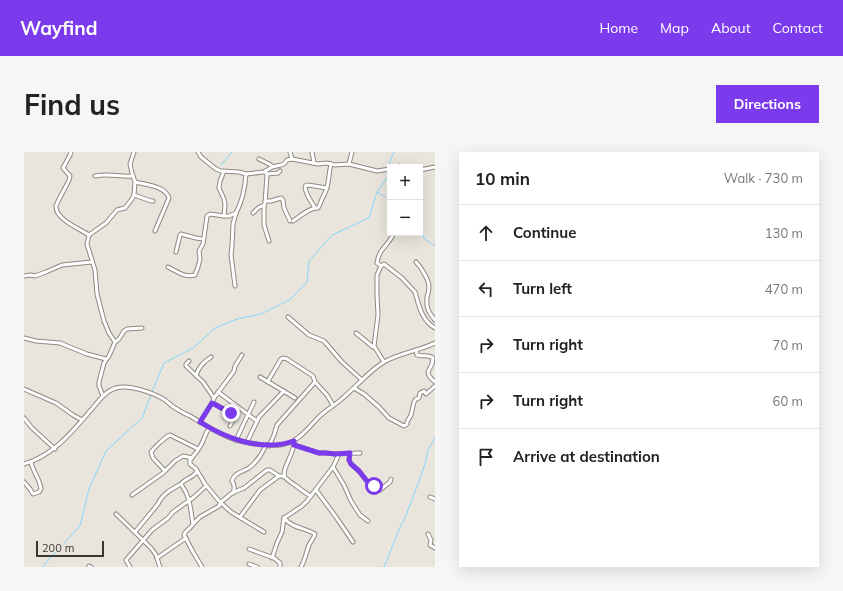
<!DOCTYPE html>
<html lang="en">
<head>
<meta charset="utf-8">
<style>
  :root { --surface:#fff; --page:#f6f6f6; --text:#222; --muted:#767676; --line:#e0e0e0; --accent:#7c3aed }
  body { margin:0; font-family:Mulish,sans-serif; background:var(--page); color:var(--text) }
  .controls { position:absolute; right:12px; top:12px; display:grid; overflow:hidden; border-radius:0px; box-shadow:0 4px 16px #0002 }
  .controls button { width:36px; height:36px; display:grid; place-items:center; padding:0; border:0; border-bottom:1px solid var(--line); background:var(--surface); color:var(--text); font:20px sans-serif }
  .scale { position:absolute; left:12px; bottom:10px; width:68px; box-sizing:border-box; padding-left:4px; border:2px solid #393734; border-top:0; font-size:11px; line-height:14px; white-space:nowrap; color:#393734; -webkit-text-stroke:3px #e9e4dc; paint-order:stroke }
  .stop { position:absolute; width:12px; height:12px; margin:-9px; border:3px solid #7c3aed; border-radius:50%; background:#fff }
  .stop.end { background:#7c3aed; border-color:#fff; box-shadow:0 1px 4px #0008 }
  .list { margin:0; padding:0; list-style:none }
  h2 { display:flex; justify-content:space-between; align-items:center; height:52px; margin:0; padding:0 16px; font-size:17px }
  h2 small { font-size:13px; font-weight:400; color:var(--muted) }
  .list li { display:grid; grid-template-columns:26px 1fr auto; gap:12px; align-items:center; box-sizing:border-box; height:56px; padding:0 16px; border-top:1px solid var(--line) }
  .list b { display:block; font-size:15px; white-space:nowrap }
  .list em { font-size:13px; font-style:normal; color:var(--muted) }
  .icon { flex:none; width:22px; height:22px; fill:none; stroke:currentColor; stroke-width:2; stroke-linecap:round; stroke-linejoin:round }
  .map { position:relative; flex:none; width:411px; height:415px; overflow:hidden; border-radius:0px }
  header { display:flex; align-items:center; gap:24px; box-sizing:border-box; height:56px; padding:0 20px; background:var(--accent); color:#fff }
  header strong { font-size:19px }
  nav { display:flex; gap:22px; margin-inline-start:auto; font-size:14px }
  .intro { display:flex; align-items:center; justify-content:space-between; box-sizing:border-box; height:96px; padding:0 24px }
  h1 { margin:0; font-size:28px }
  .button { padding:10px 18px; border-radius:0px; background:var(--accent); color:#fff; font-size:14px; font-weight:700 }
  main { display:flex; gap:24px; padding:0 24px }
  aside { flex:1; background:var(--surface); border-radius:0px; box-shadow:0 4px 16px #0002 }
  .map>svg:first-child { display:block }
</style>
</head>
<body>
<header>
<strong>Wayfind</strong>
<nav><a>Home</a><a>Map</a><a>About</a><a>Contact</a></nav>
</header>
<div class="intro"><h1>Find us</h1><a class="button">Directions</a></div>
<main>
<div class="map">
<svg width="411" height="415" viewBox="0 0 411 415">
  <rect width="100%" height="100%" fill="#e9e4dc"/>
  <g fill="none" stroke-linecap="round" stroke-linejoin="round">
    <g stroke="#86d7fb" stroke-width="1">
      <polyline points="197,13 208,0"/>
      <polyline points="365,16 366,9 370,0"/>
      <polyline points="353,40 366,48"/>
      <path d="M 396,78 C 399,81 399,83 400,86 C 403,90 408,92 411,94"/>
      <polyline points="128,240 140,211 169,196 191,176 213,167 237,162 267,147 283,130 285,109 308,83 345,66 353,40 363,26 364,19"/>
      <polyline points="18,415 56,374 65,337 82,299 118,266 127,243"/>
      <polyline points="360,415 377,373 381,366 395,329 401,312 404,298 411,286"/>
    </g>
    <defs>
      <g id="minor">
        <path d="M 47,0 L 46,3 L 39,16 L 46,24 L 45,28 C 43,33 33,50 32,54 C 31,67 56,77 65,83"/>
        <polyline points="110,0 106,12 108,21 111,30 110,43 127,49 129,49"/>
        <polyline points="174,0 177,5 192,17 197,19 215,20 222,22 240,20 248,15 257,13 260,12 263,8 268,7 294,12 303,11 311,13 325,12 353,19 366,17"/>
        <polyline points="266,0 268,7"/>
        <polyline points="288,0 290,11"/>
        <polyline points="235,7 247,13 248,15"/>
        <polyline points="325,12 328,0"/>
        <polyline points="372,15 375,14 377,15"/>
        <polyline points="396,18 411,15"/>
        <polyline points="200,19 196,29 195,36 200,47 201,53 200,64 205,64 212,61 209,72 208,94 207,103 211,134"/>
        <polyline points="243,22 254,21 256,19"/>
        <path d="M 71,24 C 85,21 95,25 109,24"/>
        <path d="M 111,30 C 123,33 141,34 145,46 L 131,79"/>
        <polyline points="241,49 247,49 257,46 259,48 260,56 266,69"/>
        <polyline points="240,53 240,73 245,89"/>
        <path d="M 291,56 C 287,49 281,42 281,34 L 284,33 L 303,36"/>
        <path d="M 212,61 C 219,48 221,37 222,22"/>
        <polyline points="229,61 234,56 240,53 241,51 243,23 241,19"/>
        <path d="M 269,69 C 277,64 286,55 294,56 C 296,53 297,50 298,47 C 300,43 302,40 303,35 C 305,28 305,20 307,12"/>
        <polyline points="152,100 156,83 157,82 172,86 179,87"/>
        <path d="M 392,110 C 397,115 405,128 405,135 C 405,138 404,142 403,145 C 402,155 404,160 411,168"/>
        <path d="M 357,114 L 353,111 C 355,96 365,93 370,81"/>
        <path d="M 144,115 C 152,119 161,126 171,123 L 174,115 L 176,107 L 175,99 L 179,92 L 183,64 L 186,62 L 200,64"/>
        <polyline points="0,124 7,123 11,124 22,120 38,113 68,110"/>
        <polyline points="264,165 285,183 300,189 318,210 338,228"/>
        <polyline points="332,181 349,195"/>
        <polyline points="0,186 12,189 36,191 63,202 82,207"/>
        <polyline points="91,190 85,181 80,169 73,142 71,118 63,92 65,83 82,71 93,58 101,56 108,47 110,43"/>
        <path d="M 392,198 L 393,203 C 398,205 404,202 409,206 L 408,212 L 404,220 C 404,225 408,227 411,230"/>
        <polyline points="165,209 162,212 162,214 179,230 190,246 189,249 176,270"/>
        <path d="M 360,210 L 350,194 L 354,163 L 353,143 L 353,123 L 357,114 L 360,112 L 378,126 L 391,140 C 395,154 398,169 411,176"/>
        <path d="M 172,224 C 174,215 180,210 187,205"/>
        <polyline points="236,225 271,246"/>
        <polyline points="244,230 244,229 257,207 259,206 263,207 289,224 291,230 303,243 309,253"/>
        <polyline points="330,236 340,242 355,255 365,266 380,274 383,272 383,270 387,263 390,250 392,247 395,246 396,241 400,239 402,242 411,234"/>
        <polyline points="0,237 32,251 49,263 58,268"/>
        <polyline points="194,240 233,269"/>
        <polyline points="79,244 75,234 75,230 80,211 85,204 91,190 95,187 100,179 103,177 118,176"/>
        <polyline points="190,246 210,219 211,214 218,203"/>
        <polyline points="189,251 211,264 206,274"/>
        <polyline points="0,266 8,276 31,297"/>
        <path d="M 186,276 C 181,280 181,286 178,291 C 175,298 170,303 166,308 L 166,312 L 172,317 L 181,332 L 195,349 L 207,360 L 240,380"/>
        <polyline points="212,288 230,250"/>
        <path d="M 270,289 C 272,299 256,319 261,325 C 263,328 268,331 271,333 C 276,337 281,341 287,344"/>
        <polyline points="223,290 235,265 260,239"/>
        <polyline points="271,293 295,301 302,301 311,302 336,301"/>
        <polyline points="245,294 250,283 253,273 291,230"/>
        <polyline points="326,301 325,308 327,312 335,319 346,333 349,333 356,338 366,330 367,327"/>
        <path d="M 0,312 C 29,304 48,280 67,258 C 74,250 81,239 92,236 C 105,232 130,241 141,248 C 145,251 148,255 153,257 C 157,260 162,262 166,264 C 181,273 195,283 212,288 C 219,290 226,291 233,292 C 241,293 248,294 257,293 C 276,290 284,275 297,263 C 305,256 314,251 321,244 C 334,233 345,219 360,210 C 376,201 394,199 411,191"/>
        <polyline points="309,315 320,333 327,349 336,363 344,369"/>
        <path d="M 141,319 L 129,306 L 127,300 C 130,296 141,285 146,283 L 174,297"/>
        <path d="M 173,319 C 170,326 161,326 157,332 C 167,346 166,356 169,372 C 167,377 161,378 160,383 L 169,400 L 178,415"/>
        <path d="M 0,330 L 6,337 L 9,342 L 15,340 L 17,337 C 16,327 9,320 7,310"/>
        <polyline points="292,338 312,365 329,390"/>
        <path d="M 209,341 C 211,336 211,333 208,329 C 210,321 218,320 225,316 C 233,310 238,302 242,293"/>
        <polyline points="108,343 139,321 151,309 159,304 168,306"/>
        <polyline points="406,345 411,347"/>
        <polyline points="92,362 127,396 132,403 136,415"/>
        <polyline points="216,365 236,338 255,324"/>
        <polyline points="260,366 278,354 283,349 309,315 315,302"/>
        <path d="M 260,366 C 268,376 281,376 291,382 C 290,386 287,389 285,393 C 282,401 281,408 277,415"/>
        <polyline points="169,372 176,365 195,354 197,350 208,341 220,336 243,318 246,318 255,324 258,324 260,325"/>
        <path d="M 111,380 L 134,352 C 138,342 148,337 157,332"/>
        <polyline points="404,382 407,388 406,393 411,396"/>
        <polyline points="225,397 250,406 256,411 256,415"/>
        <polyline points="133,406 162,386"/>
        <polyline points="248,406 253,391 258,380 260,366"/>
        <polyline points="225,412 233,415"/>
        <polyline points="65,414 67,415"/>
        <polyline points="106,415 102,408 128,378 144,366 149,360 170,345 182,334"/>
      </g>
    </defs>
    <use href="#minor" stroke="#8d8982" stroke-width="5"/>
    <use href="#minor" stroke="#fff" stroke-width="3"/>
  </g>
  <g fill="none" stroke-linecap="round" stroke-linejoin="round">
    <path stroke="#7c3aed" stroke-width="5" d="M 207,261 L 188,251 L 176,270 C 203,287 238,300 270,289 L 270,293 L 295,301 L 302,301 L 311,302 L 326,301 L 325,308 L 327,312 L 335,319 L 346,333 L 350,334"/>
  </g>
</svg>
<div class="controls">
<button>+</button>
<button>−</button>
</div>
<div class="scale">200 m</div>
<div class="stop" style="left:350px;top:334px"></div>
<div class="stop end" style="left:207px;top:261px"></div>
</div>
<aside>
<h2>10 min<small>Walk · 730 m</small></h2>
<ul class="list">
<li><svg class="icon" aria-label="ahead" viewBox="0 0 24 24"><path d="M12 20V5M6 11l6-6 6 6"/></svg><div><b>Continue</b></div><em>130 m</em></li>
<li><svg class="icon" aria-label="left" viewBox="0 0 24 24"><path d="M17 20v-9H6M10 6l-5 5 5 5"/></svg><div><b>Turn left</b></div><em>470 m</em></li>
<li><svg class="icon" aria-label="right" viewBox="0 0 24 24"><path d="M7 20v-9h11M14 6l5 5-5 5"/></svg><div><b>Turn right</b></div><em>70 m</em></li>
<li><svg class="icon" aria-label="right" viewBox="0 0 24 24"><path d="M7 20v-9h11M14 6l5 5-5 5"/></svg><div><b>Turn right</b></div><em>60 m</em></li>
<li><svg class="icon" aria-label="arrive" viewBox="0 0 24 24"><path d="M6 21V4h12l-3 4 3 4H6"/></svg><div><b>Arrive at destination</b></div></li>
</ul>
</aside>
</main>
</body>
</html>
